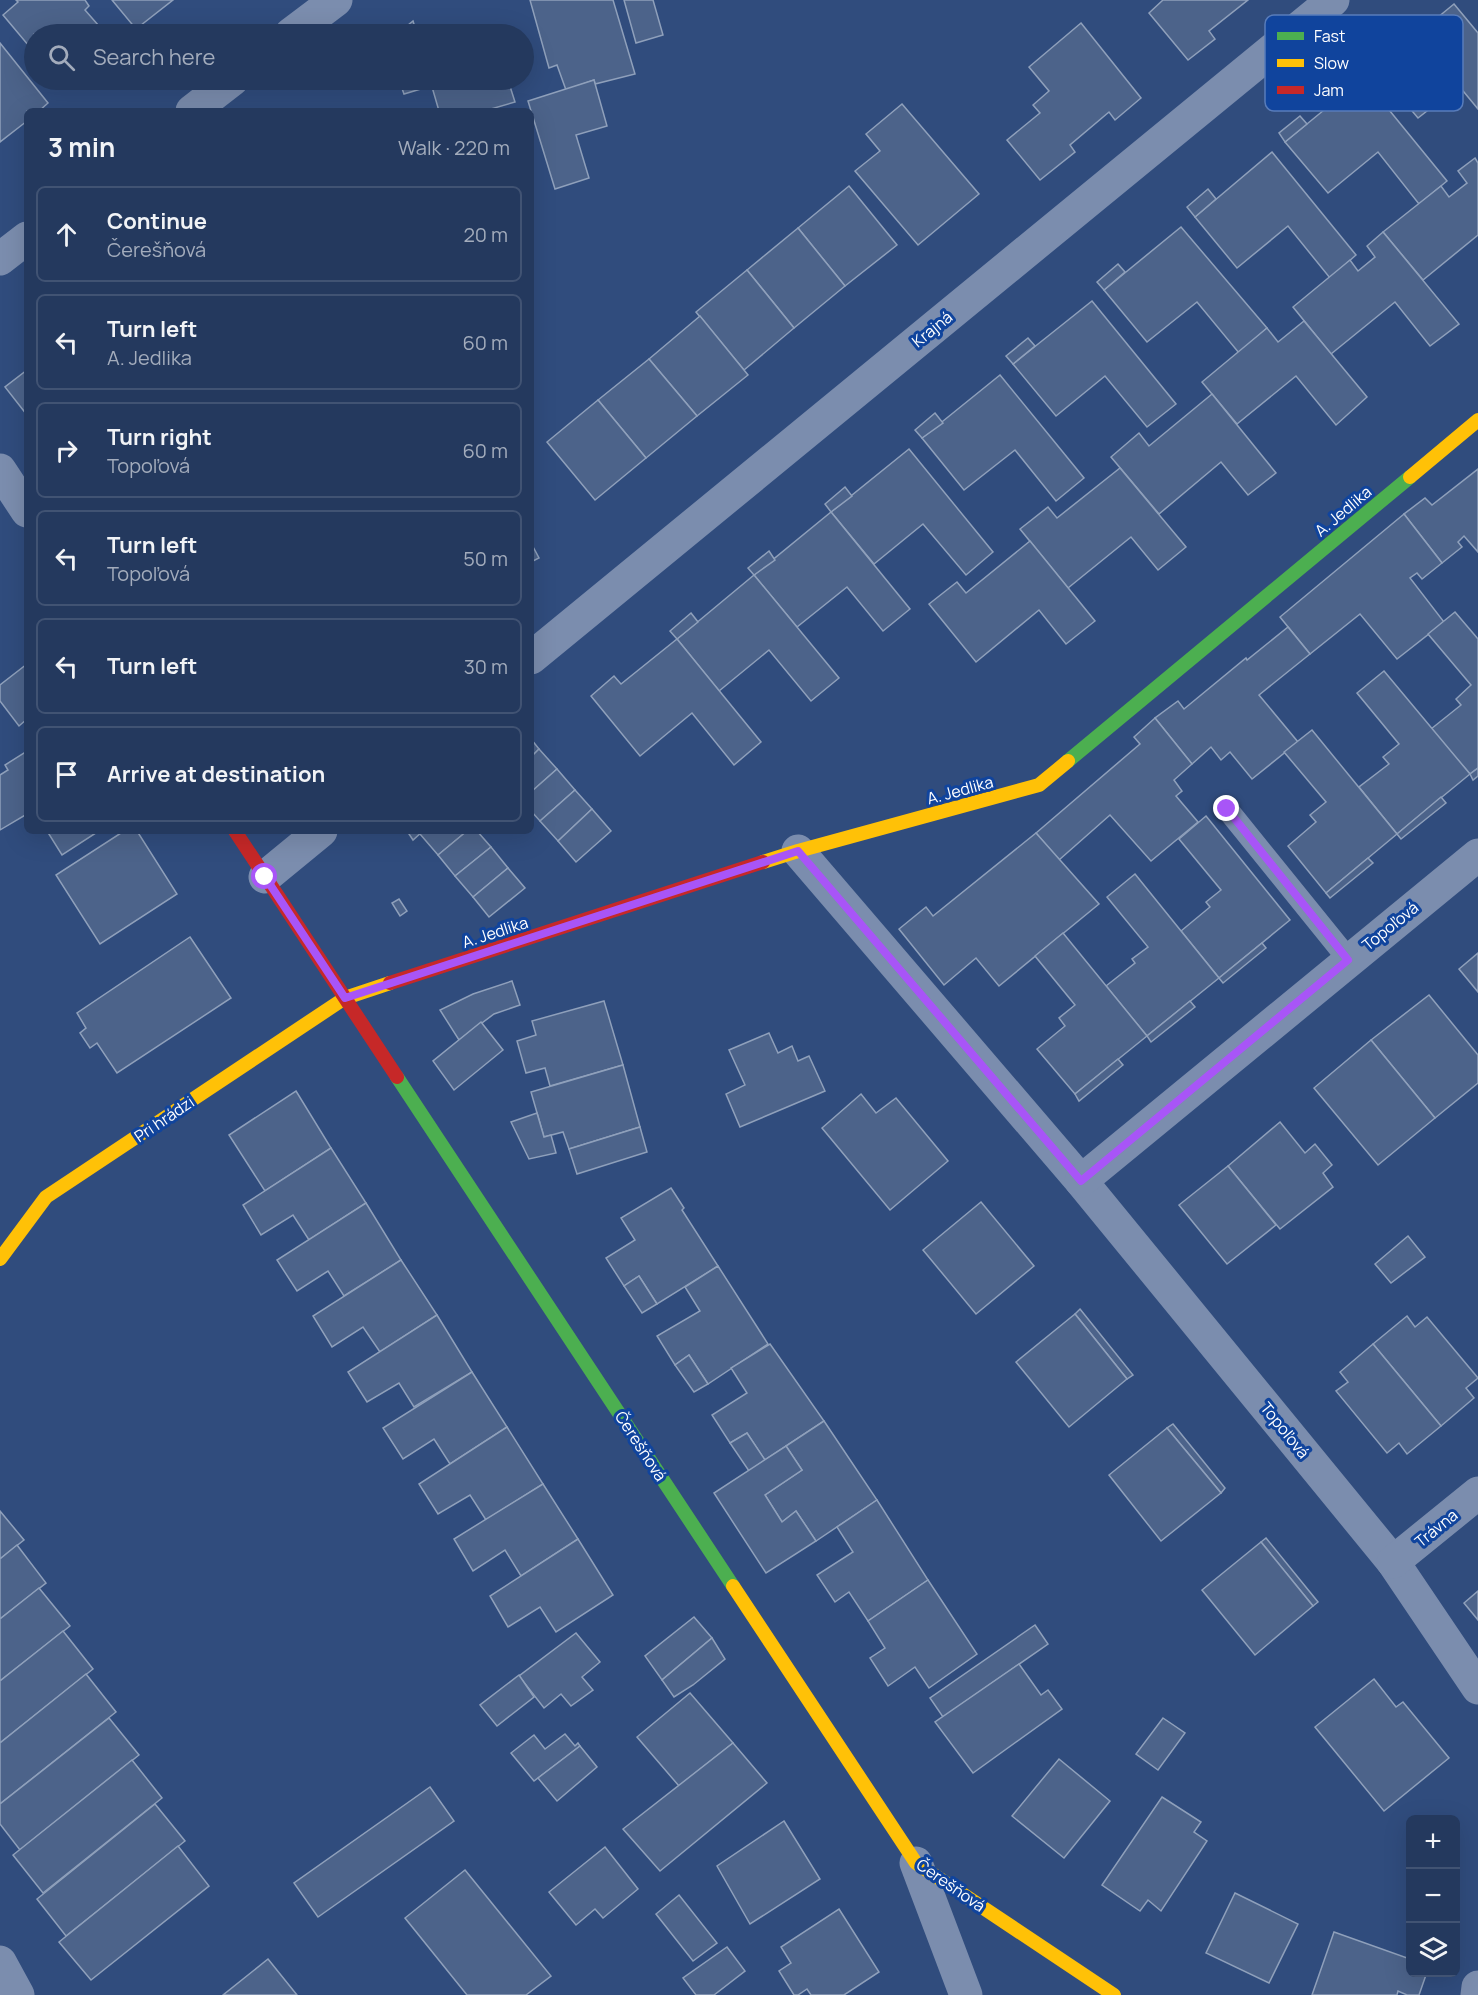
<!DOCTYPE html>
<html lang="en">
<head>
<meta charset="utf-8">
<style>
  :root { --surface:#24395e; --page:#2c4064; --text:#f1f3f6; --muted:#a3acbc; --line:#415373 }
  body { margin:0; font-family:Manrope,sans-serif; background:var(--page); color:var(--text) }
  .controls { position:absolute; right:18px; bottom:18px; display:grid; overflow:hidden; border-radius:9px; box-shadow:0 6px 24px #0002 }
  .controls button { width:54px; height:54px; display:grid; place-items:center; padding:0; border:0; border-bottom:2px solid var(--line); background:var(--surface); color:var(--text); font:30px sans-serif }
  .stop { position:absolute; width:18px; height:18px; margin:-14px; border:4px solid #a855f7; border-radius:50%; background:#fff }
  .stop.end { background:#a855f7; border-color:#fff; box-shadow:0 2px 6px #0008 }
  .list { margin:0; padding:0; list-style:none }
  h2 { display:flex; justify-content:space-between; align-items:center; height:78px; margin:0; padding:0 24px; font-size:26px }
  h2 small { font-size:20px; font-weight:400; color:var(--muted) }
  .list li { display:grid; grid-template-columns:39px 1fr auto; gap:18px; align-items:center; box-sizing:border-box; height:96px; margin:0 12px 12px; padding:0 12px; border:2px solid var(--line); border-radius:9px }
  .list b { display:block; font-size:22px; white-space:nowrap }
  .list p { margin:0; font-size:20px; white-space:nowrap; color:var(--muted) }
  .list em { font-size:20px; font-style:normal; color:var(--muted) }
  .icon { flex:none; width:33px; height:33px; fill:none; stroke:currentColor; stroke-width:2; stroke-linecap:round; stroke-linejoin:round }
  .map { position:relative; flex:none; width:1478px; height:1995px; overflow:hidden }
  .search { position:absolute; background:var(--surface); box-shadow:0 6px 24px #0002; left:24px; top:24px; width:510px; height:66px; display:flex; align-items:center; gap:15px; box-sizing:border-box; padding:0 21px; border-radius:33px; color:var(--muted); font-size:22px }
  .panel { position:absolute; background:var(--surface); box-shadow:0 6px 24px #0002; left:24px; top:108px; width:510px; height:726px; border-radius:9px }
  .map>svg:first-child { display:block }
</style>
</head>
<body>
<div class="map">
<svg width="1478" height="1995" viewBox="0 0 1478 1995">
  <rect width="100%" height="100%" fill="#304c7d"/>
  <g fill="#4c638a" stroke="#8fa0bb" stroke-width="1.5">
    <polygon points="16,0 85,0 89,6 85,10 106,34 34,34 34,52 3,15 18,2"/>
    <polygon points="112,0 173,0 136,29"/>
    <polygon points="530,0 613,0 635,74 595,84 594,80 566,90 557,65 549,68"/>
    <polygon points="624,0 653,0 663,35 636,43"/>
    <polygon points="1163,0 1248,0 1209,31 1215,39 1188,60 1149,13"/>
    <polygon points="1454,4 1478,33 1478,109 1459,86 1418,118 1376,68"/>
    <polygon points="413,21 417,34 397,34"/>
    <polygon points="1081,23 1141,98 1115,120 1109,112 1070,145 1075,152 1040,180 1007,140 1040,113 1033,105 1049,91 1029,67"/>
    <polygon points="0,43 48,103 39,111 27,111 27,121 0,142"/>
    <polygon points="1363,78 1447,181 1419,204 1378,152 1328,193 1285,142"/>
    <polygon points="399,80 430,80 431,86 404,94"/>
    <polygon points="430,80 508,80 515,102 484,111 439,111"/>
    <polygon points="594,80 607,126 576,135 589,178 555,189 528,101"/>
    <polygon points="902,104 979,194 918,245 855,171 880,151 866,134"/>
    <polygon points="1300,116 1307,124 1285,142 1279,133"/>
    <polygon points="1272,152 1356,255 1330,278 1288,226 1237,268 1195,217"/>
    <polygon points="1475,158 1478,163 1478,235 1423,280 1383,232 1441,186 1449,197 1467,183 1458,171"/>
    <polygon points="849,186 897,245 845,286 798,228"/>
    <polygon points="1208,189 1216,199 1195,217 1187,207"/>
    <polygon points="1181,227 1267,328 1239,353 1197,302 1147,342 1104,290"/>
    <polygon points="798,228 845,286 794,328 747,270"/>
    <polygon points="1383,232 1459,324 1430,346 1395,302 1331,354 1293,307 1350,260 1358,271 1375,257 1367,246"/>
    <polygon points="1118,264 1125,272 1104,290 1097,282"/>
    <polygon points="747,270 794,328 744,370 696,312"/>
    <polygon points="1092,301 1176,404 1147,427 1105,376 1056,416 1013,364"/>
    <polygon points="700,316 748,375 697,416 649,359"/>
    <polygon points="1304,321 1367,397 1336,425 1296,376 1237,424 1202,382 1267,328 1278,342"/>
    <polygon points="1028,338 1035,346 1013,364 1006,356"/>
    <polygon points="649,359 697,416 646,458 598,400"/>
    <polygon points="27,370 27,415 5,387"/>
    <polygon points="1000,375 1084,478 1056,501 1015,450 964,490 922,438"/>
    <polygon points="1212,394 1276,473 1248,495 1221,462 1159,514 1111,457 1139,433 1149,446"/>
    <polygon points="598,400 646,458 595,500 547,442"/>
    <polygon points="935,413 943,423 922,438 915,430"/>
    <polygon points="909,449 993,552 966,575 923,524 874,564 831,512"/>
    <polygon points="1120,468 1186,547 1158,570 1131,537 1068,588 1020,529 1048,507 1057,518"/>
    <polygon points="1478,469 1478,552 1464,536 1458,542 1462,547 1442,563 1404,514 1425,498 1432,505"/>
    <polygon points="845,487 852,496 831,512 825,504"/>
    <polygon points="831,512 910,609 883,631 847,587 797,627 754,575"/>
    <polygon points="1404,514 1442,563 1422,579 1417,573 1410,578 1444,622 1397,659 1360,614 1310,654 1280,617"/>
    <polygon points="1030,541 1095,621 1066,644 1039,610 976,662 929,604 957,582 966,593"/>
    <polygon points="531,543 539,558 531,562"/>
    <polygon points="769,551 775,560 754,575 748,568"/>
    <polygon points="754,575 839,678 811,701 769,650 719,691 677,639"/>
    <polygon points="1455,612 1478,639 1478,768 1470,774 1431,729 1461,705 1456,699 1471,685 1428,634"/>
    <polygon points="691,613 698,622 677,639 670,631"/>
    <polygon points="1288,627 1310,654 1259,695 1298,742 1252,779 1230,752 1221,760 1211,747 1192,764 1155,718 1178,701 1184,709 1246,658 1247,660"/>
    <polygon points="677,639 761,742 734,765 692,713 640,756 591,696 614,676 621,684"/>
    <polygon points="27,664 27,719 19,726 0,701 0,685"/>
    <polygon points="1384,671 1470,774 1397,834 1359,787 1389,764 1383,757 1399,744 1357,693"/>
    <polygon points="1155,718 1192,764 1174,780 1182,791 1176,796 1198,822 1151,861 1110,815 1059,860 1036,833 1140,744 1134,737"/>
    <polygon points="1312,730 1397,834 1326,893 1288,846 1316,822 1310,815 1326,802 1284,752"/>
    <polygon points="531,739 539,749 531,757"/>
    <polygon points="539,749 557,769 531,792 531,757"/>
    <polygon points="27,751 27,814 0,830 0,775 8,770 5,765"/>
    <polygon points="1478,768 1478,776 1473,780 1470,774"/>
    <polygon points="557,769 575,790 540,821 531,811 531,792"/>
    <polygon points="575,790 592,809 558,841 540,821"/>
    <polygon points="1441,797 1446,803 1401,839 1397,834"/>
    <polygon points="592,809 611,831 576,862 558,841"/>
    <polygon points="1206,816 1290,920 1219,978 1181,931 1210,907 1206,902 1221,890 1179,839"/>
    <polygon points="47,831 99,831 62,855"/>
    <polygon points="124,831 137,831 177,894 100,944 56,875"/>
    <polygon points="407,831 423,831 413,840"/>
    <polygon points="423,831 467,831 438,855 420,834"/>
    <polygon points="467,831 477,831 491,847 455,876 438,855"/>
    <polygon points="1036,833 1099,904 999,986 976,958 944,985 899,929 926,907 933,916"/>
    <polygon points="491,847 508,868 473,897 455,876"/>
    <polygon points="1368,858 1373,863 1330,898 1326,893"/>
    <polygon points="508,868 525,888 489,917 473,897"/>
    <polygon points="1135,874 1219,978 1147,1036 1106,986 1135,963 1132,959 1148,947 1107,897"/>
    <polygon points="399,899 407,911 400,916 392,903"/>
    <polygon points="1063,933 1147,1036 1075,1094 1037,1049 1065,1026 1059,1018 1075,1005 1035,956"/>
    <polygon points="190,937 231,998 117,1073 97,1043 90,1048 80,1033 86,1028 77,1013"/>
    <polygon points="1262,943 1266,948 1223,983 1219,978"/>
    <polygon points="1478,953 1478,992 1459,969"/>
    <polygon points="512,981 520,1005 494,1014 459,1040 440,1010 473,994"/>
    <polygon points="1429,995 1478,1055 1478,1083 1435,1118 1371,1040"/>
    <polygon points="604,1001 623,1065 550,1086 545,1068 526,1073 517,1041 536,1035 532,1021"/>
    <polygon points="1190,1001 1195,1007 1151,1042 1147,1036"/>
    <polygon points="481,1022 503,1050 454,1090 433,1061"/>
    <polygon points="769,1033 778,1053 792,1046 798,1061 809,1056 825,1091 740,1127 726,1094 745,1085 729,1050"/>
    <polygon points="1371,1040 1435,1118 1378,1165 1314,1088"/>
    <polygon points="1118,1059 1123,1065 1079,1101 1075,1094"/>
    <polygon points="623,1065 640,1127 569,1149 563,1132 544,1137 531,1092"/>
    <polygon points="296,1091 331,1148 265,1191 229,1135"/>
    <polygon points="861,1094 876,1113 896,1098 948,1161 890,1210 822,1128"/>
    <polygon points="537,1113 544,1137 551,1135 556,1153 529,1159 511,1122"/>
    <polygon points="1280,1122 1305,1153 1315,1144 1332,1165 1323,1173 1333,1187 1280,1229 1228,1166"/>
    <polygon points="640,1127 647,1152 577,1174 569,1149"/>
    <polygon points="331,1148 366,1203 309,1240 293,1215 261,1235 243,1205"/>
    <polygon points="1228,1166 1276,1225 1227,1264 1179,1205"/>
    <polygon points="671,1188 684,1208 682,1210 718,1266 657,1304 639,1276 624,1286 606,1258 635,1240 621,1218"/>
    <polygon points="981,1202 1034,1266 976,1314 923,1250"/>
    <polygon points="366,1203 401,1260 344,1296 328,1271 297,1291 277,1260"/>
    <polygon points="1408,1236 1425,1257 1391,1283 1375,1264"/>
    <polygon points="401,1260 437,1315 380,1352 363,1327 332,1347 313,1316"/>
    <polygon points="718,1266 768,1344 708,1384 689,1355 675,1365 657,1336 700,1311 685,1287"/>
    <polygon points="639,1276 657,1304 642,1313 624,1286"/>
    <polygon points="1080,1309 1133,1375 1127,1379 1075,1314"/>
    <polygon points="1075,1314 1127,1379 1069,1427 1016,1362"/>
    <polygon points="437,1315 472,1372 414,1407 399,1383 367,1402 348,1372"/>
    <polygon points="1407,1316 1415,1327 1427,1317 1478,1378 1466,1388 1474,1398 1441,1426 1373,1344"/>
    <polygon points="770,1344 824,1421 765,1460 747,1433 730,1443 712,1415 747,1393 731,1368"/>
    <polygon points="1373,1344 1441,1426 1407,1454 1399,1443 1387,1453 1336,1391 1348,1382 1340,1372"/>
    <polygon points="689,1355 708,1384 694,1392 675,1365"/>
    <polygon points="472,1372 507,1427 450,1464 434,1439 403,1459 383,1428"/>
    <polygon points="824,1421 877,1500 816,1541 796,1511 782,1522 765,1495 802,1470 786,1446"/>
    <polygon points="1173,1424 1225,1488 1221,1493 1167,1428"/>
    <polygon points="507,1427 543,1484 486,1520 470,1495 438,1514 419,1484"/>
    <polygon points="1167,1428 1221,1493 1161,1541 1109,1475"/>
    <polygon points="747,1433 765,1460 749,1471 730,1443"/>
    <polygon points="786,1446 802,1470 765,1495 782,1522 796,1511 816,1541 766,1573 714,1493"/>
    <polygon points="543,1484 578,1539 521,1576 505,1550 473,1571 454,1539"/>
    <polygon points="877,1500 928,1580 868,1621 849,1592 835,1602 817,1575 853,1552 837,1527"/>
    <polygon points="0,1511 24,1540 0,1559"/>
    <polygon points="1266,1538 1318,1602 1313,1606 1261,1542"/>
    <polygon points="578,1539 613,1595 556,1632 540,1607 508,1627 490,1596"/>
    <polygon points="1261,1542 1313,1606 1255,1655 1202,1590"/>
    <polygon points="17,1545 46,1583 0,1619 0,1559"/>
    <polygon points="928,1580 977,1654 929,1688 915,1667 888,1686 870,1658 885,1648 868,1621"/>
    <polygon points="39,1588 70,1626 0,1681 0,1619"/>
    <polygon points="1478,1591 1478,1620 1464,1603"/>
    <polygon points="694,1617 712,1638 662,1680 645,1656"/>
    <polygon points="1035,1625 1048,1644 943,1717 930,1698"/>
    <polygon points="63,1631 93,1669 0,1743 0,1681"/>
    <polygon points="576,1633 600,1662 582,1677 593,1690 571,1706 561,1694 544,1708 519,1676"/>
    <polygon points="712,1638 725,1659 693,1685 674,1697 662,1680"/>
    <polygon points="1019,1664 1041,1695 1048,1690 1062,1709 973,1773 935,1722"/>
    <polygon points="86,1674 116,1712 0,1804 0,1743"/>
    <polygon points="519,1675 534,1697 497,1726 480,1705"/>
    <polygon points="1374,1679 1396,1707 1403,1702 1449,1758 1384,1811 1315,1727"/>
    <polygon points="690,1693 733,1743 679,1786 637,1737"/>
    <polygon points="109,1718 139,1755 20,1850 0,1824 0,1804"/>
    <polygon points="1163,1718 1185,1733 1158,1770 1136,1754"/>
    <polygon points="565,1734 575,1746 578,1743 580,1746 534,1781 511,1753 534,1735 545,1749"/>
    <polygon points="733,1743 767,1783 660,1871 623,1829"/>
    <polygon points="580,1746 597,1767 557,1801 538,1778"/>
    <polygon points="1059,1759 1110,1801 1064,1858 1012,1816"/>
    <polygon points="132,1760 162,1798 43,1893 13,1855"/>
    <polygon points="430,1787 454,1821 318,1917 294,1883"/>
    <polygon points="1162,1797 1201,1822 1194,1832 1207,1841 1161,1911 1148,1900 1140,1911 1102,1885"/>
    <polygon points="155,1804 185,1841 66,1936 37,1899"/>
    <polygon points="784,1821 820,1879 750,1924 717,1866"/>
    <polygon points="178,1846 209,1886 91,1980 59,1942"/>
    <polygon points="605,1847 638,1889 603,1918 595,1909 576,1925 549,1892"/>
    <polygon points="465,1870 551,1976 526,1995 467,1995 405,1918"/>
    <polygon points="1235,1893 1298,1924 1269,1983 1206,1953"/>
    <polygon points="679,1895 717,1943 693,1961 656,1914"/>
    <polygon points="839,1909 879,1972 844,1995 811,1995 807,1989 798,1995 794,1995 779,1971 791,1963 781,1947"/>
    <polygon points="1334,1932 1410,1959 1410,1972 1427,1972 1419,1995 1407,1995 1398,1991 1397,1995 1312,1995"/>
    <polygon points="727,1947 745,1971 714,1995 696,1995 683,1978"/>
    <polygon points="268,1959 297,1995 223,1995"/>
  </g>
  <g fill="none" stroke-linecap="round" stroke-linejoin="round">
    <polyline stroke="#7b8dae" stroke-width="22" points="1227,809 1349,960"/>
    <g stroke="#7b8dae" stroke-width="33">
      <polyline points="291,34 336,0"/>
      <polyline points="192,111 232,80"/>
      <polyline points="0,259 27,238"/>
      <polyline points="0,470 27,511"/>
      <polyline points="531,658 1333,0"/>
      <polyline points="798,851 1081,1181 1393,1562 1478,1688"/>
      <polyline points="265,877 321,831"/>
      <polyline points="1081,1181 1478,855"/>
      <polyline points="1393,1562 1478,1493"/>
      <polyline points="916,1863 966,1995"/>
      <polyline points="0,1962 18,1995"/>
      <polyline points="1477,1995 1478,1987"/>
    </g>
    <g stroke="#4caf50" stroke-width="14">
      <polyline points="1068,761 1410,477"/>
      <polyline points="397,1077 733,1586"/>
    </g>
    <g stroke="#ffc107" stroke-width="14">
      <polyline points="1410,477 1478,420"/>
      <polyline points="763,862 798,851 1039,785 1068,761"/>
      <polyline points="0,1259 46,1197 345,998 390,983"/>
      <polyline points="733,1586 916,1863 1114,1995"/>
    </g>
    <g stroke="#c62828" stroke-width="14">
      <polyline points="235,831 397,1077"/>
      <polyline points="390,983 763,862"/>
    </g>
  </g>
  <g fill="none" stroke-linecap="round" stroke-linejoin="round">
    <polyline stroke="#a855f7" stroke-width="8" points="265,877 345,998 798,851 1081,1181 1348,960 1227,809"/>
  </g>
  <g text-anchor="middle" dominant-baseline="central" stroke-width="6" stroke-linejoin="round" paint-order="stroke">
    <g font-size="16" fill="#fff" stroke="#10449d">
      <text transform="translate(932 329) rotate(-39)">Krajná</text>
      <text transform="translate(1343 511) rotate(-40)">A. Jedlika</text>
      <text transform="translate(960 790) rotate(-15)">A. Jedlika</text>
      <text transform="translate(1390 926) rotate(-39)">Topoľová</text>
      <text transform="translate(495 932) rotate(-18)">A. Jedlika</text>
      <text transform="translate(164 1119) rotate(-34)">Pri hrádzi</text>
      <text transform="translate(1285 1430) rotate(51)">Topoľová</text>
      <text transform="translate(641 1446) rotate(57)">Čerešňová</text>
      <text transform="translate(1436 1528) rotate(-39)">Trávna</text>
      <text transform="translate(951 1885) rotate(35)">Čerešňová</text>
    </g>
  </g>
  <rect x="1265" y="15" width="198" height="96" rx="9" fill="#10449d" stroke="#587cba" stroke-width="1.5"/>
  <rect x="1277" y="32" width="27" height="8" fill="#4caf50"/>
  <rect x="1277" y="59" width="27" height="8" fill="#ffc107"/>
  <rect x="1277" y="86" width="27" height="8" fill="#c62828"/>
  <g font-size="16" fill="#fff">
    <text x="1314" y="42">Fast</text>
    <text x="1314" y="69">Slow</text>
    <text x="1314" y="96">Jam</text>
  </g>
</svg>
<div class="controls">
<button>+</button>
<button>−</button>
<button><svg class="icon" aria-label="layers" viewBox="0 0 24 24"><path d="M12 4l9 5-9 5-9-5zM3 14l9 5 9-5"/></svg></button>
</div>
<div class="stop" style="left:265px;top:877px"></div>
<div class="stop end" style="left:1227px;top:809px"></div>
<div class="search"><svg class="icon" aria-label="search" viewBox="0 0 24 24"><circle cx="10" cy="10" r="6"/><path d="M15 15l6 6"/></svg>Search here</div>
<section class="panel">
<h2>3 min<small>Walk · 220 m</small></h2>
<ul class="list">
<li><svg class="icon" aria-label="ahead" viewBox="0 0 24 24"><path d="M12 20V5M6 11l6-6 6 6"/></svg><div><b>Continue</b><p>Čerešňová</p></div><em>20 m</em></li>
<li><svg class="icon" aria-label="left" viewBox="0 0 24 24"><path d="M17 20v-9H6M10 6l-5 5 5 5"/></svg><div><b>Turn left</b><p>A. Jedlika</p></div><em>60 m</em></li>
<li><svg class="icon" aria-label="right" viewBox="0 0 24 24"><path d="M7 20v-9h11M14 6l5 5-5 5"/></svg><div><b>Turn right</b><p>Topoľová</p></div><em>60 m</em></li>
<li><svg class="icon" aria-label="left" viewBox="0 0 24 24"><path d="M17 20v-9H6M10 6l-5 5 5 5"/></svg><div><b>Turn left</b><p>Topoľová</p></div><em>50 m</em></li>
<li><svg class="icon" aria-label="left" viewBox="0 0 24 24"><path d="M17 20v-9H6M10 6l-5 5 5 5"/></svg><div><b>Turn left</b></div><em>30 m</em></li>
<li><svg class="icon" aria-label="arrive" viewBox="0 0 24 24"><path d="M6 21V4h12l-3 4 3 4H6"/></svg><div><b>Arrive at destination</b></div></li>
</ul>
</section>
</div>
</body>
</html>
